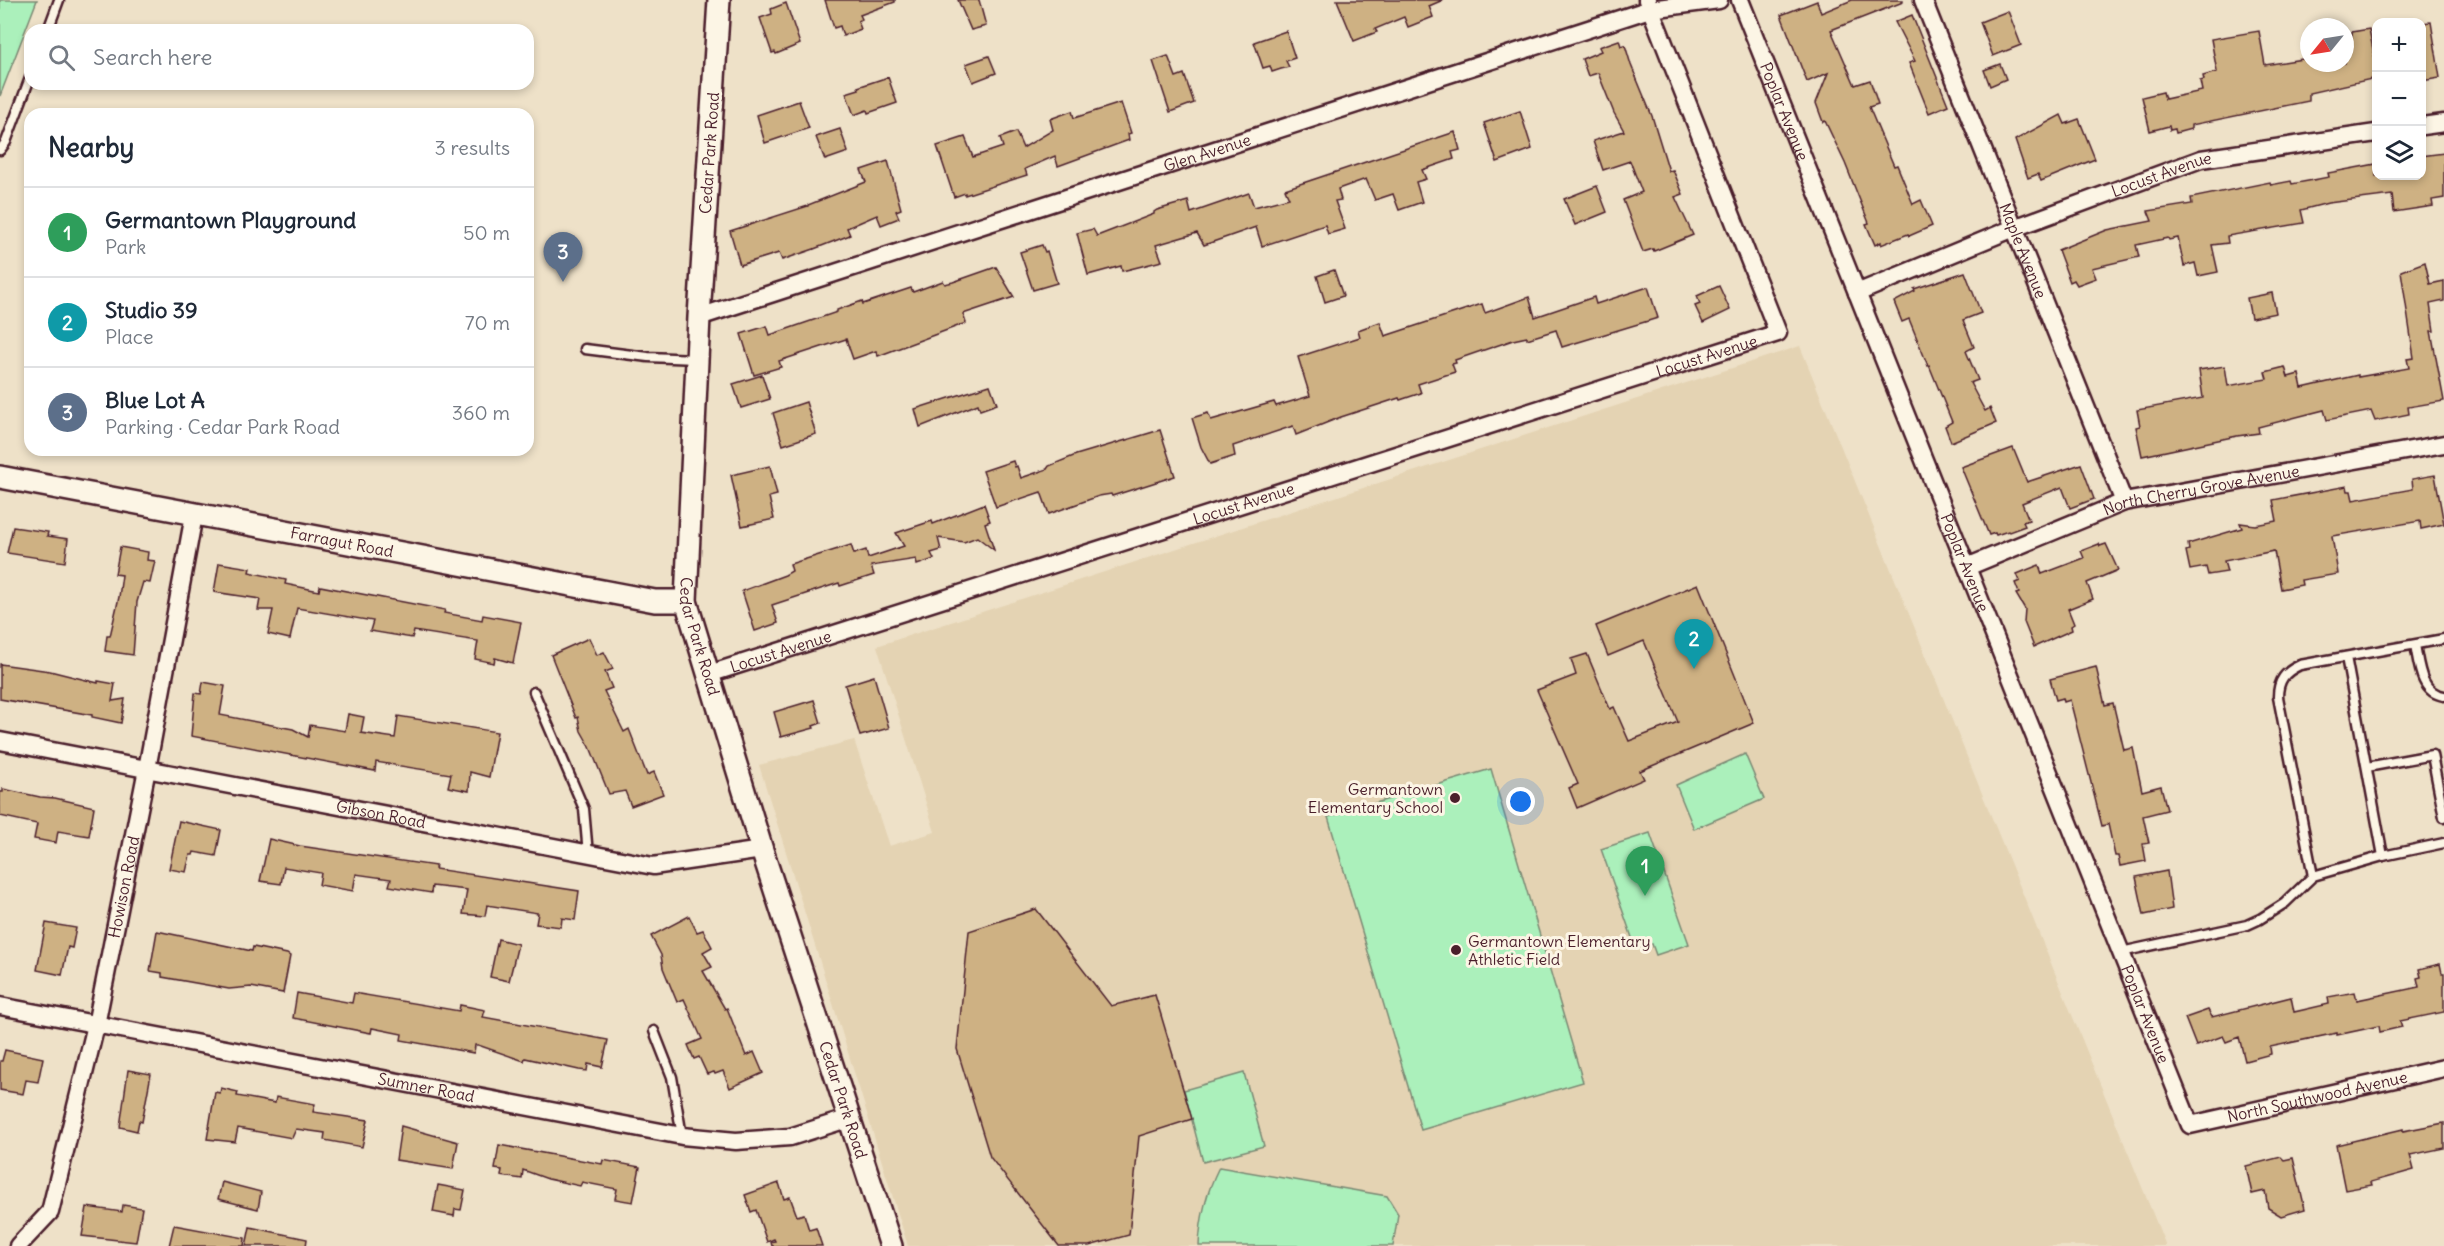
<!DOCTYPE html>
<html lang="en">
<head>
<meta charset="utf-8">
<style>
  :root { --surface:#fff; --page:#f6f6f7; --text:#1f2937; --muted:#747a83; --line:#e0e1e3; --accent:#4a1f2b }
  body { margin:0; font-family:Delius,sans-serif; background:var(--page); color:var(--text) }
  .controls { position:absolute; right:18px; top:18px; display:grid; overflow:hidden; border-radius:12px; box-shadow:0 3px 9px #0003 }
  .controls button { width:54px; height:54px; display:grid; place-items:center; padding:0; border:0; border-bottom:2px solid var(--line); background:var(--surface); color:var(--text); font:30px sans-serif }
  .compass { position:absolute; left:2300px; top:18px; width:54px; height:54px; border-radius:50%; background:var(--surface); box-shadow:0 3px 9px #0003; rotate:240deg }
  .you { position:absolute; left:1521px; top:802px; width:21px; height:21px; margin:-15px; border:4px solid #fff; border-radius:50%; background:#1a73e8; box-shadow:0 0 0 9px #1a73e833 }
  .badge { display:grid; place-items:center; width:39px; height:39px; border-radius:50%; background:var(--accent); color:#fff; font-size:20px; font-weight:700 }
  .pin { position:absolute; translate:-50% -50px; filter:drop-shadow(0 2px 3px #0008) }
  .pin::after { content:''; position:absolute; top:32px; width:21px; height:18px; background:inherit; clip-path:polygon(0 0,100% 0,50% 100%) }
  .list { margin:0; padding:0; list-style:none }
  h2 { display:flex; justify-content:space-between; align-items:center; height:78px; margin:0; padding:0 24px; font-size:26px }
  h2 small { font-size:20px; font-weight:400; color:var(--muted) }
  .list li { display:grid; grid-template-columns:39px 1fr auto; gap:18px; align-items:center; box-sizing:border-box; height:90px; padding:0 24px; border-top:2px solid var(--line) }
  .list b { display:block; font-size:22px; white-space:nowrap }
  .list p { margin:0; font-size:20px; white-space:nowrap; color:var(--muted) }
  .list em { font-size:20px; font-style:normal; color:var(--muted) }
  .icon { flex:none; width:33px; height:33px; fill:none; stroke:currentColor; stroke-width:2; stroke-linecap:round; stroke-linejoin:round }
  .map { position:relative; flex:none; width:2444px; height:1246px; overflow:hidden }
  .search { position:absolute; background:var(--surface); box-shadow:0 3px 9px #0003; left:24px; top:24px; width:510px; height:66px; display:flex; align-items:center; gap:15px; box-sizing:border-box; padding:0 21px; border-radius:18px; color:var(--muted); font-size:22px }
  .panel { position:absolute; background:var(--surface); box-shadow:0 3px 9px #0003; left:24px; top:108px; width:510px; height:348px; border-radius:18px }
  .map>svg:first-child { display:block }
</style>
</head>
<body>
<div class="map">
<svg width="2444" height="1246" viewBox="0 0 2444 1246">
  <rect width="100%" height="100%" fill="#eee1c8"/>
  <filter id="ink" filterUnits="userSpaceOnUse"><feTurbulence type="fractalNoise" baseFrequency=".0167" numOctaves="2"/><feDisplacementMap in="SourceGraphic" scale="12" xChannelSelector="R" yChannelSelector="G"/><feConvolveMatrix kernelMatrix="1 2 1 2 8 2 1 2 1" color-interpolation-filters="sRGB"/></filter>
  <g filter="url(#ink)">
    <polygon fill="#e4d3b3" points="1800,346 2166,1246 908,1246 759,765 854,740 889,846 935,832 877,646"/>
    <g fill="#abf0bb" stroke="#7a8873" stroke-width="1.5">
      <polygon points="0,0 37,0 0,96"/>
      <polygon points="1745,754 1764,799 1694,829 1676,785"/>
      <polygon points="1491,769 1583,1082 1421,1130 1328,817"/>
      <polygon points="1650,833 1689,944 1656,955 1652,944 1636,949 1601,849"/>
      <polygon points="1244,1073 1264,1146 1203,1162 1184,1090"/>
      <path d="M 1219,1167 L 1387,1196 L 1398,1214 L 1393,1246 L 1199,1246 C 1200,1217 1206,1193 1219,1167 Z"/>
    </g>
    <g fill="#ceb183" stroke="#4a1f2b" stroke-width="1.5">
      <polygon points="825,0 895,0 895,2 860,15 862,19 858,21 861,29 843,36 840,26 834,28"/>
      <polygon points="958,0 979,0 986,26 971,30"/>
      <polygon points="1337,0 1443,0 1429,6 1433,17 1408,27 1404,17 1375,29 1377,32 1354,41"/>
      <polygon points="1852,0 1903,0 1903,2 1831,30 1855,85 1870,80 1878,104 1869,107 1894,166 1897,165 1913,204 1921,200 1932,226 1909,236 1908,234 1881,245 1881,242 1875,245 1866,224 1869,223 1845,163 1825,121 1823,122 1816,103 1828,73 1807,82 1781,15 1817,1 1821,13"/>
      <polygon points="786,3 800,44 776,54 775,52 772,53 760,18 772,14 771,9"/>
      <polygon points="2008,11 2021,45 1993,56 1980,22"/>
      <polygon points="1912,15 1948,105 1929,113 1909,63 1915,61 1895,22"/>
      <polygon points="2431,22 2440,78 2421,81 2421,23"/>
      <polygon points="2369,29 2376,64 2376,78 2309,93 2309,101 2191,125 2191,129 2176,133 2175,129 2170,130 2169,126 2150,131 2142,97 2163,92 2165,99 2202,91 2200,81 2204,80 2203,76 2217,72 2211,39 2259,31 2265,65 2309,58 2309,63 2345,63 2345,37 2352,36 2352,32"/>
      <polygon points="1286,31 1295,58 1286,61 1289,67 1281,69 1272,72 1270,66 1263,68 1254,42"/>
      <polygon points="1619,40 1621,46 1625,45 1631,65 1652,116 1669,171 1673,170 1683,194 1675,197 1693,235 1654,251 1653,249 1643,252 1623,200 1642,192 1630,161 1603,170 1593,141 1624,131 1614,113 1598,73 1588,76 1582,59 1601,51 1599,47"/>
      <polygon points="989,56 996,73 973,82 966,64"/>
      <polygon points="1168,56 1176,77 1184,74 1194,103 1170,112 1153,61"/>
      <polygon points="2000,64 2006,79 1990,86 1984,70"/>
      <polygon points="888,77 897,103 868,113 867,110 854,115 846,93 859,89 858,87"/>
      <polygon points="799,101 809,128 765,143 757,115"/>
      <polygon points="1121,103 1131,133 1128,134 1129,140 1058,166 1055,156 1025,169 1027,175 965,195 965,193 954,197 937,146 965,137 973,157 1003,147 1000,138 1016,132 1023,148 1053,130 1050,119 1072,111 1074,118"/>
      <polygon points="1520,111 1532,149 1497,162 1484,123"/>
      <polygon points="2061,115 2065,124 2079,119 2095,159 2041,181 2038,174 2028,178 2015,140"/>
      <polygon points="840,129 848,152 825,160 816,137"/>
      <polygon points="1455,132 1460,150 1452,152 1454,159 1422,170 1426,179 1416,182 1422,202 1399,210 1393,194 1375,200 1366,179 1338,189 1341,200 1335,201 1345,229 1328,234 1325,225 1262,246 1256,227 1204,245 1197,233 1156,245 1162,261 1122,271 1121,266 1088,275 1077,233 1093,229 1097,236 1154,214 1154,212 1157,210 1188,201 1191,213 1249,193 1254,207 1289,198 1285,189"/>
      <polygon points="2444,153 2444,198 2432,200 2433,206 2394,212 2392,195 2328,203 2301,210 2304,223 2227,236 2228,243 2212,245 2218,272 2198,276 2195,263 2184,266 2178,238 2169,240 2168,238 2136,245 2139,257 2092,268 2096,278 2077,285 2074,280 2070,282 2058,250 2107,230 2152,221 2148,211 2192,204 2191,198 2270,182 2271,185 2291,181 2292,184 2308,181 2329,177 2328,173 2376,164 2376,176 2421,176 2421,156"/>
      <polygon points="888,161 901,209 896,211 899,218 881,225 877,215 847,228 850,235 814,249 782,260 779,253 740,265 730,231 808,206 808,205 866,182 861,170"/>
      <polygon points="1597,186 1607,212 1575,225 1564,199"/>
      <polygon points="1042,245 1045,252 1047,251 1057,283 1033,290 1020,252"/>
      <polygon points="2425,262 2430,284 2444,281 2444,301 2430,304 2434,331 2431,331 2444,401 2408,407 2409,414 2375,421 2371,411 2327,420 2324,410 2258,427 2259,433 2237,436 2142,456 2136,427 2140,426 2137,410 2203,398 2199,370 2225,366 2228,386 2267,379 2265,372 2285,367 2288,377 2299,374 2302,388 2358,375 2358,377 2409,368 2407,359 2414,358 2401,271"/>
      <polygon points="996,267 1014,297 963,314 966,323 878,356 876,351 853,359 846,339 779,361 781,367 754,375 741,334 767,326 770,335 837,312 837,310 862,301 863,304 911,288 913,292 943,281 945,284 953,282"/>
      <polygon points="1334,270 1343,296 1325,302 1317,276"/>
      <polygon points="1965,272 1981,313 1963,320 1974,347 1966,351 1978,380 1970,383 1985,411 1990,408 1996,423 1951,442 1945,426 1952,422 1929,365 1928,366 1909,319 1902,322 1894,302 1915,291 1914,289"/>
      <polygon points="1719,286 1730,310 1703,323 1695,306 1700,304 1697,296"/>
      <polygon points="1648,287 1658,318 1562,347 1556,330 1527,339 1527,337 1513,340 1455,360 1456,363 1452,364 1455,372 1418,384 1421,393 1400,400 1399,398 1341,417 1296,435 1293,426 1233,446 1235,456 1210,464 1201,447 1192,418 1208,413 1211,420 1274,402 1276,406 1310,396 1298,357 1360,337 1358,330 1380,322 1385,336 1482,304 1485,313 1529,297 1535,317 1594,297 1596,304"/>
      <polygon points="2272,293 2276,313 2251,318 2247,298"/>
      <polygon points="762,375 770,399 741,408 733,384"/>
      <polygon points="990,385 997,404 980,410 978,404 920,427 915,409"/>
      <polygon points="806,402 816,434 783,445 773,413"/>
      <polygon points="1160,430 1175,476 1112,496 1111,494 1099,496 1049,514 1041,492 996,507 983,471 1013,461 1015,467 1017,466 1021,478 1047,469 1049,466 1076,455"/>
      <polygon points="2013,448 2027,482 2081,464 2094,499 2070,508 2062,487 2022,503 2029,520 2023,522 2025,526 2009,532 2008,531 1996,535 1995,533 1989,535 1961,467"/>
      <polygon points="770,466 777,495 769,497 774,519 742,526 731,475"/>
      <polygon points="2435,475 2444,524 2421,529 2420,521 2332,536 2338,574 2301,580 2302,585 2281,589 2274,551 2224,561 2227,572 2208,575 2206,567 2190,570 2186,551 2189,550 2188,544 2242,528 2240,523 2255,525 2277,521 2273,500 2347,486 2348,491 2351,491 2353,500 2413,489 2412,479"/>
      <polygon points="984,504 990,521 985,523 994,550 977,537 964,542 938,538 941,550 931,553 934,559 917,565 916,559 871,566 874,575 840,586 839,583 772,605 778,623 755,631 742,591 785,575 792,571 790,564 851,545 854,554 866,550 868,558 904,546 896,533 932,521 933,524"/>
      <polygon points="13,527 48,532 47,536 68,539 65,562 7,553"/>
      <polygon points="2099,544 2100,546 2106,544 2118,570 2087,583 2093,599 2068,609 2074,624 2071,626 2072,630 2034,647 2024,622 2025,609 2016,594 2019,593 2015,583 2020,581 2017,574 2039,565 2042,574 2084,558 2081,551"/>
      <polygon points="120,547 148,552 147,560 155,561 150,583 143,582 137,602 133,655 105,651 107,636 110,636 119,597 122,575 115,574"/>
      <polygon points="219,563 250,568 249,572 286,580 285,584 319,591 320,586 445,610 444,613 482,620 483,615 521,622 513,663 495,658 494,663 475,659 478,641 414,631 412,638 370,631 373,621 297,608 290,639 268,634 273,610 258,610 260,599 214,592"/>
      <polygon points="1698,584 1754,723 1640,771 1644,779 1577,808 1569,788 1578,784 1537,690 1576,675 1571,659 1587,654 1610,709 1614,707 1629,741 1678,722 1644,641 1608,656 1596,626"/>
      <polygon points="589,638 597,655 604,652 613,669 605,672 612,688 604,691 624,732 629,729 647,775 654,772 663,794 631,806 625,791 609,794 590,747 581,731 578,717 576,718 551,655"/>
      <polygon points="0,664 50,671 98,683 98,681 115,684 112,701 125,699 121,723 92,717 92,715 0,699"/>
      <polygon points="2096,667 2105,705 2113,703 2124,750 2133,748 2142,791 2161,786 2167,810 2143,816 2149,843 2143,844 2146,861 2120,866 2118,856 2115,856 2108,824 2102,826 2070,700 2064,702 2063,698 2056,700 2050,679"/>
      <polygon points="874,676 889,728 860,736 845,685"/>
      <polygon points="203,682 225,686 220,715 293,729 308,737 310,725 345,731 348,714 364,717 361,733 395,738 398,716 497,732 489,777 470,772 469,791 448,787 451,774 376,762 375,771 191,736 195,693 201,694"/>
      <polygon points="814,700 821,723 813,726 814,728 781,737 774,712"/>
      <polygon points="3,789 40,797 55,798 94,807 89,836 58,831 56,843 34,839 37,824 0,816 0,792 3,792"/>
      <polygon points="179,821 221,830 216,856 194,852 193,855 190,855 186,872 169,869"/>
      <polygon points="269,839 300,846 436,866 435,869 579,891 575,920 562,918 561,927 536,924 538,913 487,905 485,916 463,914 467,890 432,886 431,893 389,886 391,879 356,874 353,891 319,885 321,873 284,867 281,884 260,881"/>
      <polygon points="2167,871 2172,909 2144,915 2136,877"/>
      <polygon points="1036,909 1111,1006 1155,995 1192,1119 1139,1136 1129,1235 1089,1246 1059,1246 990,1157 957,1049 969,931"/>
      <polygon points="689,916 697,932 703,930 712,947 703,952 712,967 703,971 725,1009 727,1008 746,1056 754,1052 763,1073 730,1088 723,1071 715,1074 714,1072 707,1074 699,1057 694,1059 688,1045 702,1039 684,999 677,1002 663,968 661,955 651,936"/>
      <polygon points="46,923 76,928 72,948 68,947 62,975 37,970"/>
      <polygon points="157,931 252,951 253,947 287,954 290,956 283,993 251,987 229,989 162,977 162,973 150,971"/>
      <polygon points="498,939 518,944 509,981 490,977"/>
      <polygon points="2440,964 2442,973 2444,973 2444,1012 2400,1021 2402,1027 2393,1029 2380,1032 2379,1026 2337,1035 2337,1033 2270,1047 2271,1054 2245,1061 2239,1037 2226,1042 2223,1036 2196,1046 2185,1018 2208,1010 2212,1017 2291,997 2294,1012 2329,1004 2328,997 2355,992 2357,1000 2419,987 2417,978 2421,977 2419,969"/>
      <polygon points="297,993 352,1003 354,993 459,1011 460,1005 485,1010 483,1017 608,1040 602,1067 588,1064 587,1071 579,1070 525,1058 524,1061 478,1045 475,1045 474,1053 401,1040 402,1034 372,1028 371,1033 293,1018"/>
      <polygon points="5,1050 43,1058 38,1082 26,1080 23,1094 0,1090 0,1061 2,1061"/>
      <polygon points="128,1070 151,1074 142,1122 139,1121 137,1131 120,1127"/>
      <polygon points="221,1088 238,1092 237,1096 275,1103 276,1097 315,1104 313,1112 368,1120 362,1147 324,1140 325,1133 296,1129 292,1138 238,1128 235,1142 207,1139 215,1092 220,1093"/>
      <polygon points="2444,1123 2444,1148 2410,1155 2414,1170 2371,1182 2372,1185 2345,1190 2336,1145 2403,1129 2403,1131"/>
      <polygon points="401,1126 458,1142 453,1169 396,1160"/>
      <polygon points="499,1145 602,1164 603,1160 640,1167 633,1202 615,1199 617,1189 582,1182 580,1186 548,1179 523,1170 522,1179 501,1176 502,1170 495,1169"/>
      <polygon points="2281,1157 2284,1160 2293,1158 2305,1209 2281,1216 2268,1208 2265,1191 2252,1194 2246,1166"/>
      <polygon points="222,1182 261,1192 258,1209 218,1199"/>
      <polygon points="779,1183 784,1199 790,1197 797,1216 804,1214 809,1230 816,1228 822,1246 772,1246 771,1242 775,1241 774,1239 767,1242 756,1210 751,1212 745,1195"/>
      <polygon points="438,1185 465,1190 461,1210 455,1209 454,1216 433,1212"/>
      <polygon points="123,1205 142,1208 136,1242 82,1236 87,1207 122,1212"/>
      <polygon points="174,1225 245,1238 244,1246 169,1246"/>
      <polygon points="250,1227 307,1239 306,1246 246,1246"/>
    </g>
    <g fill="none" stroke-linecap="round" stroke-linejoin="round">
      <defs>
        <g id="service">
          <polyline points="48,30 59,0"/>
          <polyline points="0,150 6,142 30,78"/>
          <polyline points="585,349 648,357 696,359"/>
          <path d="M 2415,645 C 2419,664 2420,693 2444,696"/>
          <polyline points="2346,657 2383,856"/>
          <polyline points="534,692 584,809 588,854"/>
          <polyline points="2367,767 2432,755 2444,817"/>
          <path d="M 2313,876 L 2278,697 C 2278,680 2285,672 2300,665 L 2444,639"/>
          <polyline points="2121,952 2247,925 2260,919 2285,903 2313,876 2383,856 2444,843"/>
          <polyline points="654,1031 672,1077 682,1136"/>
        </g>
        <g id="minor">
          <path id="s1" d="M 1740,0 L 2190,1125 L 2444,1068"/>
          <path id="s2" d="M 1923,0 L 2124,502"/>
          <polyline points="2422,126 2444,123"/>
          <path id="s3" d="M 1857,293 L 2014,228 L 2201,159 L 2376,133"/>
          <path id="s4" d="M 699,317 L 1650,9 L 1719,0"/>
          <path id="s5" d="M 1967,567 L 2124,502 L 2444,444"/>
          <path id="s6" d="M 709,674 L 1778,333 L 1647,0"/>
          <path id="s7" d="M 0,741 L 653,866 L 762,850"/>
          <path id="s8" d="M 0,1006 L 682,1136 L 736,1141 L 790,1137 L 850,1118"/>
          <path id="s9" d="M 18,1246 L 50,1212 L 96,1025 L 147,769 L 194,515"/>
        </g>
        <g id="tertiary">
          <path id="s10" d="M 719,0 L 699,317 L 686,601 L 762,850 L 891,1246"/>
          <path id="s11" d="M 0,477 L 655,601 L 686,601"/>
        </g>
      </defs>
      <use href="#service" stroke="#4a1f2b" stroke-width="13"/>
      <use href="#minor" stroke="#4a1f2b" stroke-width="21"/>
      <use href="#tertiary" stroke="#4a1f2b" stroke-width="26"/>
      <use href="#service" stroke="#fcf5e5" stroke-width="8"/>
      <use href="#minor" stroke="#fcf5e5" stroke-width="16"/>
      <use href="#tertiary" stroke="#fcf5e5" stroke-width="21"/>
    </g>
  </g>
  <g fill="#4a1f2b" stroke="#fcf5e5" stroke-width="2">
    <circle cx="1455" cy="798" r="6"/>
    <circle cx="1456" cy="950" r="6"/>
  </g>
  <g text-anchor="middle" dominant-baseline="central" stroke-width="6" stroke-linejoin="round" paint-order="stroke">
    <g font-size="16" fill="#4a1f2b" stroke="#fcf5e5">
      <text stroke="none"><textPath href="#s1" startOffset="120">Poplar Avenue</textPath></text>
      <text stroke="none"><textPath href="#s4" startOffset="534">Glen Avenue</textPath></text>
      <text transform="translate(709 153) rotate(-86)">Cedar Park Road</text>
      <text stroke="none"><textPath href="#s3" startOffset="327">Locust Avenue</textPath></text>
      <text stroke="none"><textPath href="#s2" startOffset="270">Maple Avenue</textPath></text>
      <text stroke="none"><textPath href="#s6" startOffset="1047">Locust Avenue</textPath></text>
      <text stroke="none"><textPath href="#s5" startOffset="248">North Cherry Grove Avenue</textPath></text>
      <text stroke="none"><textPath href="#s6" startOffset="561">Locust Avenue</textPath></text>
      <text stroke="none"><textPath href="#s11" startOffset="348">Farragut Road</textPath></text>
      <text stroke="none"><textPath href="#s1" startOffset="606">Poplar Avenue</textPath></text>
      <text stroke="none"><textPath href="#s10" startOffset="639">Cedar Park Road</textPath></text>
      <text stroke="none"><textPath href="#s6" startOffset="75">Locust Avenue</textPath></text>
      <text stroke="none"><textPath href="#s7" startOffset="388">Gibson Road</textPath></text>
      <text stroke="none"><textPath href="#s9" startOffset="380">Howison Road</textPath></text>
      <text stroke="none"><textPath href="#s1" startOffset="1092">Poplar Avenue</textPath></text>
      <text stroke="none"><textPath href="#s8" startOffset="434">Sumner Road</textPath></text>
      <text stroke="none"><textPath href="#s1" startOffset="1342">North Southwood Avenue</textPath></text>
      <text stroke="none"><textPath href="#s10" startOffset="1125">Cedar Park Road</textPath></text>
    </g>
    <g font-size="16" fill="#4a1f2b" stroke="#fcf5e5" text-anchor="end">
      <text x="1443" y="789">Germantown<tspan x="1443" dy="18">Elementary School</tspan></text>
      <text x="1468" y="941" text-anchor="start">Germantown Elementary<tspan x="1468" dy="18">Athletic Field</tspan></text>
    </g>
  </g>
</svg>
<div class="controls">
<button>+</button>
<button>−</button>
<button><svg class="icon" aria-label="layers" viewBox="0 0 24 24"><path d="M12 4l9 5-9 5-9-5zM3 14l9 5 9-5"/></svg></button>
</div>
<svg class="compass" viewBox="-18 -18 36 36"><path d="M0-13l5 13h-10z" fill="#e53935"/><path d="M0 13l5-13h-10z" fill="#747a83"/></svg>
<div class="you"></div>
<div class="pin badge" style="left:1645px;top:896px;background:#2e9e5b">1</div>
<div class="pin badge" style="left:1694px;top:669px;background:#0f9aa8">2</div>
<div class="pin badge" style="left:563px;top:282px;background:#5c6f8a">3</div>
<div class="search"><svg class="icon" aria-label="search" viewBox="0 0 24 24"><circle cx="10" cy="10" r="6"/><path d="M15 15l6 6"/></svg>Search here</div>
<section class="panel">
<h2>Nearby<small>3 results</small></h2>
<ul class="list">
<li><span class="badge" style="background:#2e9e5b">1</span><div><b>Germantown Playground</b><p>Park</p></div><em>50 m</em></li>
<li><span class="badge" style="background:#0f9aa8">2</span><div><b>Studio 39</b><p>Place</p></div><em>70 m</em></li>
<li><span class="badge" style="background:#5c6f8a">3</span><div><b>Blue Lot A</b><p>Parking · Cedar Park Road</p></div><em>360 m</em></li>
</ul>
</section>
</div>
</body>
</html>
